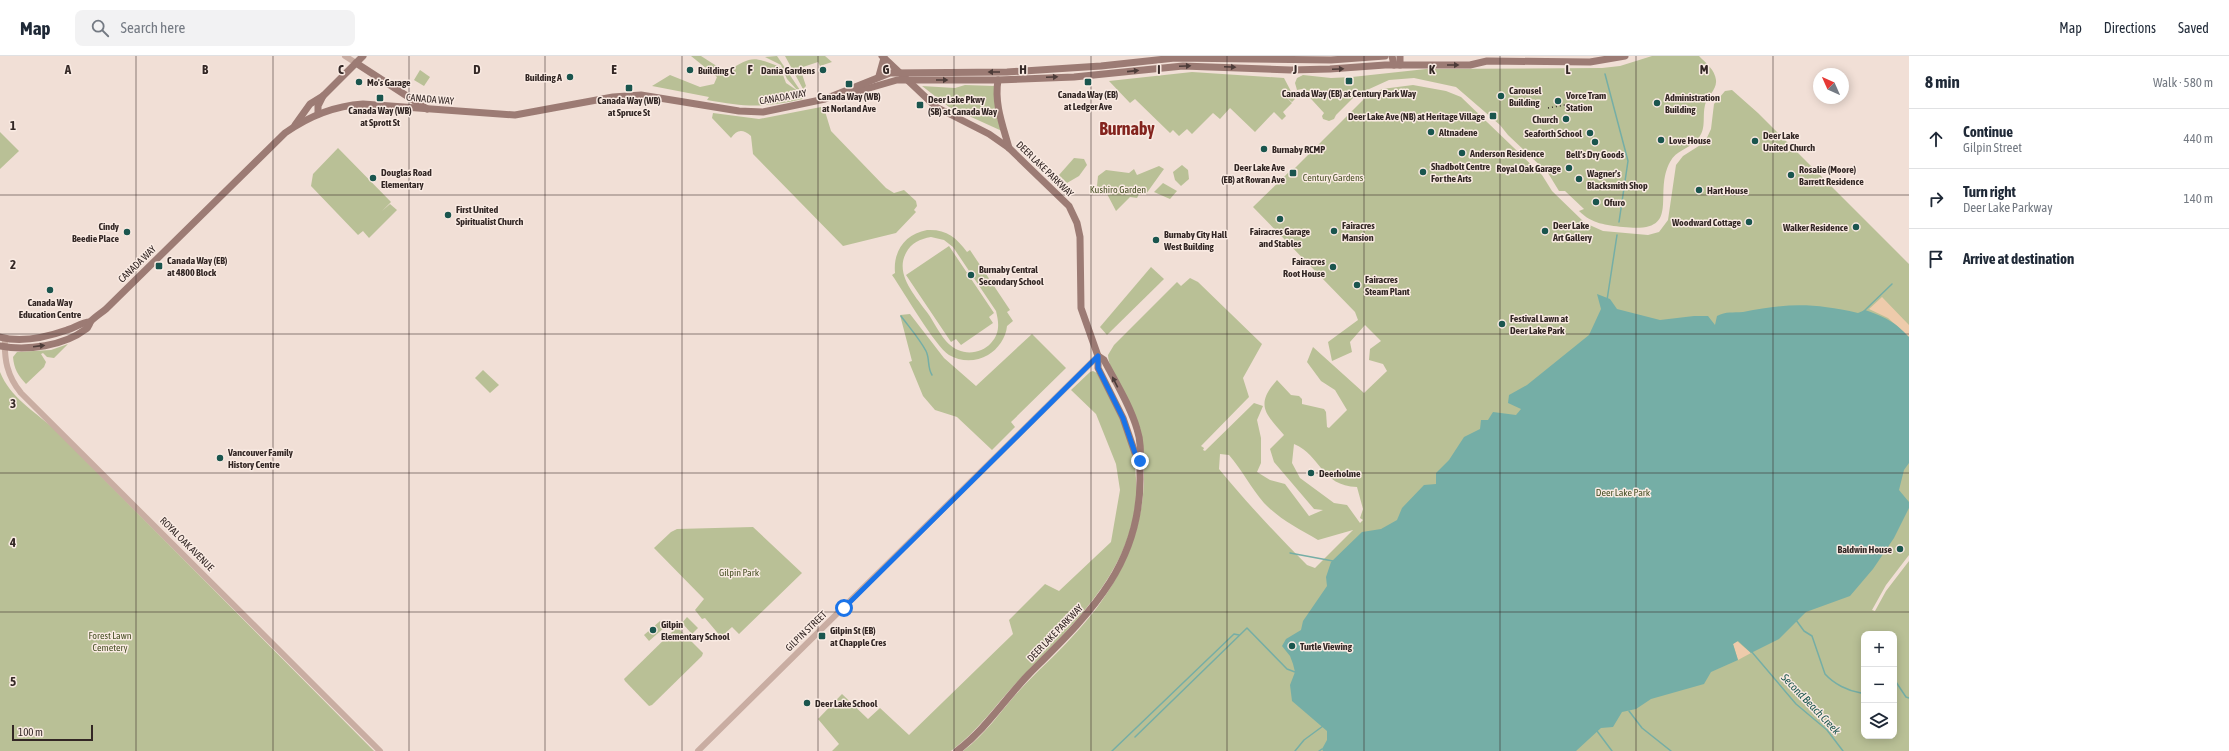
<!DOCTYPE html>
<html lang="en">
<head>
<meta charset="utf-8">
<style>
  :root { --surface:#fff; --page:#f2f2f3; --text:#1f2937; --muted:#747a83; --line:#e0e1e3 }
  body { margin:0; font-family:"Asap Condensed",sans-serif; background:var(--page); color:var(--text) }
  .controls { position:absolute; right:12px; bottom:12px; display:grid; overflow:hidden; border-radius:8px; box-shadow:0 2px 10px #0003 }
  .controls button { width:36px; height:36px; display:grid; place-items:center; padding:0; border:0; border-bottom:1px solid var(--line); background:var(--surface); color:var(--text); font:20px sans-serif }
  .compass { position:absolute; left:1813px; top:12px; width:36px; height:36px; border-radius:50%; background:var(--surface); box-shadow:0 2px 10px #0003; rotate:315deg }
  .scale { position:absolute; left:12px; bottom:10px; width:81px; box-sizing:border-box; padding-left:4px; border:2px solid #332725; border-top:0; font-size:11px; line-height:14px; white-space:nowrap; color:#332725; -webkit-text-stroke:3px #f9eae2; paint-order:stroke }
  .stop { position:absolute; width:12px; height:12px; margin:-9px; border:3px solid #1a73e8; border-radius:50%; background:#fff }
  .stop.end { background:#1a73e8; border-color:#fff; box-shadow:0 1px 4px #0008 }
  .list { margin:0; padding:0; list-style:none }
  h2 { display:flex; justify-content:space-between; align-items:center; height:52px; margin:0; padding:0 16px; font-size:17px }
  h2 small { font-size:13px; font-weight:400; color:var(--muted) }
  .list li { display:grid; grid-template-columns:26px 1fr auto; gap:12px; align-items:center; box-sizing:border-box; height:60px; padding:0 16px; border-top:1px solid var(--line) }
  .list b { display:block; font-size:15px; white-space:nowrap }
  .list p { margin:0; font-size:13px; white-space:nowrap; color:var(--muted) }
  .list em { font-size:13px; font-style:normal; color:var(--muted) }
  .icon { flex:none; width:22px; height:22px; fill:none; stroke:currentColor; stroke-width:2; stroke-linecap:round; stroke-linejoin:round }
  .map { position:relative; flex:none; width:1909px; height:695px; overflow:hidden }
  header { display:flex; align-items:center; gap:24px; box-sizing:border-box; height:56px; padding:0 20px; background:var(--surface); border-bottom:1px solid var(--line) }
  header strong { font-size:19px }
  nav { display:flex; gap:22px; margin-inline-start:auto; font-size:14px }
  .search { width:280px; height:36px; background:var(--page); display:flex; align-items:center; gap:10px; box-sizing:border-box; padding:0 14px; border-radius:8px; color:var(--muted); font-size:15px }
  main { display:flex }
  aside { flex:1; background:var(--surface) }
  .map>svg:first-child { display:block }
</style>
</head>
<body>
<header>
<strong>Map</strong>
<div class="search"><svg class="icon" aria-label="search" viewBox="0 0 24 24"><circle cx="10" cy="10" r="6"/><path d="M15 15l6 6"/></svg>Search here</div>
<nav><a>Map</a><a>Directions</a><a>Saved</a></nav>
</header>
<main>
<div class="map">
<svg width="1909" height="695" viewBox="0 0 1909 695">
  <rect width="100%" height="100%" fill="#f1dfd6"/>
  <g fill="#b9c096" fill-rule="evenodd">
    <path d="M 691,0 L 701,0 L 726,16 C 753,0 751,0 780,11 L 786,27 L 798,35 L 787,23 L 781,9 L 765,1 L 777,0 L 804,40 L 799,35 L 798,38 L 803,43 C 763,52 746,51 707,44 L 709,41 L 652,30 L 670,19 L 700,31 L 714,28 L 717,21 Z"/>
    <polygon points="785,0 825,0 832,6 820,10 818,6 800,12 806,30 803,33"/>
    <path d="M 1652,0 L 1699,0 C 1706,7 1715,14 1716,24 C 1717,34 1707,40 1705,49 C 1702,62 1707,73 1697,84 C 1689,93 1676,94 1670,106 C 1652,139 1684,178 1623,171 C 1606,169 1592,168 1579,155 L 1584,153 L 1565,135 L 1559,135 L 1548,117 L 1508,79 L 1500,69 L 1456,31 L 1414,22 L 1389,24 L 1356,39 L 1336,59 L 1334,63 L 1329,65 L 1323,63 L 1322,60 L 1324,57 L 1302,33 L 1297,34 L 1295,27 L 1297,22 L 1303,19 L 1331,22 L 1352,21 L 1426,13 L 1602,12 L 1620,10 Z"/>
    <polygon points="420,14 430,21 424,30 414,24"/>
    <polygon points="1192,16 1284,22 1295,43 1292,46 1286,41 1292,47 1283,56 1286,60 1282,64 1274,56 1255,76 1230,52 1220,63 1213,57 1192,78 1187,73 1179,80 1173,74 1170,77 1135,43 1130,47 1109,25"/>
    <polygon points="965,29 994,30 997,62 1002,75 949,51 922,30 955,32"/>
    <path d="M 1413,29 L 1446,35 L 1461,41 L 1542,119 L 1552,135 L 1585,167 L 1603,175 L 1648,179 L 1659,176 L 1668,164 L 1676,109 L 1683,100 L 1705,86 L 1711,73 L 1714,48 L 1725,35 L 1732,34 L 1758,57 L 1909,208 L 1909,499 L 1886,529 L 1872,554 L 1875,555 L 1886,535 L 1909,505 L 1909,695 L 963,695 C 986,678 1000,656 1019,635 C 1036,616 1055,600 1072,581 C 1120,531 1150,469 1143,398 C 1142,386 1140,371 1135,359 C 1129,344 1108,313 1108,299 L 1114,289 L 1177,226 L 1181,230 L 1190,222 L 1198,226 L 1262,288 L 1243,322 L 1249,341 L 1201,390 L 1204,392 L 1203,394 L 1205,395 L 1254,347 L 1263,350 L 1257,364 L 1261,382 L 1261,407 L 1257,416 L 1270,424 L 1285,428 L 1309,460 L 1323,454 L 1314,453 L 1274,406 L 1270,393 L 1284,379 C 1265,357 1255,349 1277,324 L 1291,339 L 1299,340 L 1302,343 L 1302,348 L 1324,353 L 1326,356 L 1327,371 L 1329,372 L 1347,354 L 1335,334 L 1321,325 L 1307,306 L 1313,291 L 1364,337 L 1387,315 L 1383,308 L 1369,304 L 1370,293 L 1381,285 L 1365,269 L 1350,286 L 1352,296 L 1332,305 L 1328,286 L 1358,264 L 1355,256 L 1253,151 L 1292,113 L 1295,112 L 1364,43 L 1382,33 ZM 1294,388 C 1321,399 1321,430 1357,431 L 1363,453 L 1360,462 L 1363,464 L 1360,467 L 1347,449 L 1334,447 L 1300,422 L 1292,407 ZM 1220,398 L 1229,399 C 1242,414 1251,432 1264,447 C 1279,463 1299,473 1318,484 L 1353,474 L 1315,512 L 1307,509 C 1276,478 1247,447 1219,413 ZM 1864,578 L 1894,578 L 1894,680 L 1864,680 Z"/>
    <path d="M 821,51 L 824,52 L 831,75 L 886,132 L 894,137 L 904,134 L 916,145 L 917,150 L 914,154 L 916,156 L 896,177 L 843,190 L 753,98 L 751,80 C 743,73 737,73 731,82 L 712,62 L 713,57 L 759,63 Z"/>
    <polygon points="0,76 19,95 0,113"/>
    <polygon points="338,92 391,146 382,155 390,148 397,154 369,182 363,175 358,179 311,130 313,118"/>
    <polygon points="1074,102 1084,103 1087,109 1079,120 1067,127 1059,119"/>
    <polygon points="1182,109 1188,114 1189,123 1181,130 1175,124 1173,116"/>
    <polygon points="1159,110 1164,113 1146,138 1139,138 1137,142 1130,141 1116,155 1106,136 1097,130 1098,120 1106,114 1129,117 1134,113 1137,119"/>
    <polygon points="1163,127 1177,135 1170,143 1154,136"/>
    <path d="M 927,174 C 946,173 956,181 967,196 L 970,194 L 1010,254 L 1007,256 L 1013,265 L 1007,270 C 1006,282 998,293 988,299 C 976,306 961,306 949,299 C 935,290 904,236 892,219 L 895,217 C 893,195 905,178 927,174 ZM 931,181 L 944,184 L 953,191 L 996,255 C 999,267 1000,277 991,287 C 983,296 969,299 958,294 C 944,288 937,271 929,259 C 917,242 894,219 906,197 C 911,187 920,183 931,181 Z"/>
    <polygon points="949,190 994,257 989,261 993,267 961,289 956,283 951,286 906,219"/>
    <polygon points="1151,211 1164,223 1107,279 1100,271"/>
    <polygon points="910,258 944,302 976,330 1032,278 1066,312 1011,366 1015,371 992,394 957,361 935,354 923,340 909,306 912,305 900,259"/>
    <path d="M 68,288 L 54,302 L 47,301 L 43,297 L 41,298 L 46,306 L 44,311 L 26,328 C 18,319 14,313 13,301 L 17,296 L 51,294 Z"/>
    <polygon points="483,314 499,329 490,337 475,322"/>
    <path d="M 1093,315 L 1097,317 C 1109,341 1124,365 1131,391 C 1156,489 1088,554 1026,617 C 999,643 982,672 951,695 L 832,695 L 839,688 L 818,663 L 842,638 L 868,663 L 880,652 L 909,679 L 1013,578 L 1009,564 L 1045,528 L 1059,535 L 1111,486 L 1120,434 L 1116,408 L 1096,358 L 1071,334 L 1090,316 Z"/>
    <path d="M 0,316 C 10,341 34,355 53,372 L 374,695 L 0,695 Z"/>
    <polygon points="753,471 802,517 739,578 732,571 721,581 705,562 702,563 695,554 704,543 654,492 671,476 677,473"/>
    <polygon points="687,561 698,572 692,578 682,567"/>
    <polygon points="660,565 665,571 649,585 644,579"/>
    <polygon points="676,572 678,572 703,597 702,600 652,649 649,650 625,625 624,623"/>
  </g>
  <g fill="#eecbab">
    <polygon points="1882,241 1909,269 1909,281 1888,262 1869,253"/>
    <polygon points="1737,585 1751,597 1738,604 1733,588"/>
  </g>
  <path fill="#75aea6" d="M 1597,238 L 1610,243 L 1617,253 L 1660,264 L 1694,260 L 1708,260 L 1715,269 L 1717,260 C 1726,255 1733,257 1743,256 C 1789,247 1813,247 1858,257 L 1865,254 C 1885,261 1894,265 1909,281 L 1909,407 L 1904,414 L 1899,434 L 1909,446 L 1909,452 L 1894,482 L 1873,513 L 1850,540 L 1806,556 L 1779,583 L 1751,597 L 1738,585 L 1733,588 L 1738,604 L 1711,616 L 1704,628 L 1651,643 L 1636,653 L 1622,656 L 1613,671 L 1601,672 L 1576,695 L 1323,695 L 1322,693 L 1327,684 L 1327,675 L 1292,645 L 1290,629 L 1295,616 L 1293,608 L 1290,600 L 1282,590 L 1286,583 L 1301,574 L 1303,565 L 1327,530 L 1326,521 L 1331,506 L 1362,476 L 1381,473 L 1397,464 L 1402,452 L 1424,429 L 1436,428 L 1436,417 L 1449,404 L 1464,381 L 1480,373 L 1481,364 L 1488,364 L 1493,356 L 1516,359 L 1521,353 L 1508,347 L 1509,339 L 1527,329 L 1589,279 L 1601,253 Z"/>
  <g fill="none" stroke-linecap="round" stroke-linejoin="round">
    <g stroke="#75aea6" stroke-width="1.5">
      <polyline points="1605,18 1628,105 1619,166"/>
      <polyline points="1607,244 1617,179"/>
      <polyline points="1863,256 1892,228"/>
      <path d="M 901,260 C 909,271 919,282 926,295 C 930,303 927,311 932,319"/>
      <polyline points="1290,497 1333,505"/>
      <path d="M 1796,564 L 1804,575 L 1812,580 L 1825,618 C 1834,628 1848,635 1861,637 L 1864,633"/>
      <polyline points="1751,595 1796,648 1827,674 1843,695"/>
      <polyline points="1894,623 1906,641 1909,642"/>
      <polyline points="1629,655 1642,672 1671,695"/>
      <polyline points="1597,675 1612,695"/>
      <polyline points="1135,681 1247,572 1287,613 1295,616"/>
      <polyline points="1112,695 1234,578 1239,579"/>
      <polyline points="1295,695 1304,684 1323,670"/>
      <polyline points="1319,695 1322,693"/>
    </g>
    <g stroke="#c9ada2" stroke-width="6">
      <polyline points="345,0 356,7"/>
      <path d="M 5,282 C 4,303 7,320 21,337 L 380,695"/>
      <polyline points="698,695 1098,300"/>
    </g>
    <g stroke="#9c7b74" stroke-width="7">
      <polyline points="882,0 936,51 989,78 1009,92 1069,150 1077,167 1080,181 1081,252 1098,300 1098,312 1123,362 1135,397 1140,405"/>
      <polyline points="1392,0 1394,9"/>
      <polyline points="356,7 427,53"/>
      <polyline points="1400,9 1400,0"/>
      <polyline points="879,20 884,2"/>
      <path d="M 998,24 C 994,48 1003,70 1009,92"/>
      <polyline points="845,36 852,37 897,24 998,24 1074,21 1183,10 1291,14 1330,13 1385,9 1470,9 1487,5 1590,6 1625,0"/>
      <polyline points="318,58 318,50 323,40"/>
      <polyline points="295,69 310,48 323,40 363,0"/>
      <path d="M 0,281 C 21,287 47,281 67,274 C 75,272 81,266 90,266"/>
      <path d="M 0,290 C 27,295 64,290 86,273 C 89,271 89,268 91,265 C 95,261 101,257 106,253 L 285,77 C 309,60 333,50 363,48 L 515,59 L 613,41 L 641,39 L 739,55 L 763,56 L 825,43 L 890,17 L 1007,16 L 1101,10 L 1175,2 L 1331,4 L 1385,0"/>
      <path d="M 957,695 C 986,673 1004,644 1029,618 C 1089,558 1142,509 1140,418 C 1140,402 1142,388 1137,373 C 1130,349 1116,327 1104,304 L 1098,300"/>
    </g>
    <polyline stroke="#332725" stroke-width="1.5" stroke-dasharray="1 3" stroke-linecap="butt" points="1548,52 1565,49"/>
  </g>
  <defs><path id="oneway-solid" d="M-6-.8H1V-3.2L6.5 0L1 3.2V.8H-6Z"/></defs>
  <g fill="#4d3c39">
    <use href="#oneway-solid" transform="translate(1453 9)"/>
    <use href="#oneway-solid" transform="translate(1185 10) rotate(-2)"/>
    <use href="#oneway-solid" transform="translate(1230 11) rotate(3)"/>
    <use href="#oneway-solid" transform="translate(1338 13) rotate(-2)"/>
    <use href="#oneway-solid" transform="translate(1133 15) rotate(-6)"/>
    <use href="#oneway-solid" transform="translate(994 16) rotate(-180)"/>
    <use href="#oneway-solid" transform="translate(1052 21) rotate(-2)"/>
    <use href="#oneway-solid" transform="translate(942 24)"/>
    <use href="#oneway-solid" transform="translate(39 290) rotate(-7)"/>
    <use href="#oneway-solid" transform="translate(1115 326) rotate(-117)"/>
  </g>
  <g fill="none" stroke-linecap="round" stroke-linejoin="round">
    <polyline stroke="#1a73e8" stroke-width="5" points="844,552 1098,300 1098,312 1123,362 1135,397 1140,405"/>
  </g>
  <path fill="none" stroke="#332725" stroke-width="1" stroke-opacity="0.55" d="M 136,0 L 136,695M 273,0 L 273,695M 409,0 L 409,695M 545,0 L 545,695M 682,0 L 682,695M 818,0 L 818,695M 954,0 L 954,695M 1091,0 L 1091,695M 1227,0 L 1227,695M 1364,0 L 1364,695M 1500,0 L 1500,695M 1636,0 L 1636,695M 1773,0 L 1773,695M 0,139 L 1909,139M 0,278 L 1909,278M 0,417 L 1909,417M 0,556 L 1909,556"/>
  <g fill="#1a554e" stroke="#f9eae2" stroke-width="1.5">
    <circle cx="690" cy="14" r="4"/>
    <circle cx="823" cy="14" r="4"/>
    <circle cx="570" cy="21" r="4"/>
    <rect x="1345" y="21" width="8" height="8" rx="2"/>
    <circle cx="359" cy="26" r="4"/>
    <rect x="1084" y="22" width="8" height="8" rx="2"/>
    <rect x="845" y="24" width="8" height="8" rx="2"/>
    <rect x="625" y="28" width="8" height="8" rx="2"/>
    <circle cx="1501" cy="40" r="4"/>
    <rect x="376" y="38" width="8" height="8" rx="2"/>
    <circle cx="1558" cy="45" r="4"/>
    <circle cx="1657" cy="47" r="4"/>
    <rect x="916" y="45" width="8" height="8" rx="2"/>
    <rect x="1489" y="56" width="8" height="8" rx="2"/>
    <circle cx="1566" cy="63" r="4"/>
    <circle cx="1431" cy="76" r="4"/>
    <circle cx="1590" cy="77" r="4"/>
    <circle cx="1661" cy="84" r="4"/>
    <circle cx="1755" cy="85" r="4"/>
    <circle cx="1595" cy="86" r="4"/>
    <circle cx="1264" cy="93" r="4"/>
    <circle cx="1462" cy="97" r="4"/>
    <circle cx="1569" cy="112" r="4"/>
    <circle cx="1423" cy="116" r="4"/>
    <rect x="1289" y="113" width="8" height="8" rx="2"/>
    <circle cx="1791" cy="119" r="4"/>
    <circle cx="373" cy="122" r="4"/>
    <circle cx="1579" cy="123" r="4"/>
    <circle cx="1699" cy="134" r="4"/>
    <circle cx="1596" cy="146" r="4"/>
    <circle cx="448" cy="159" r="4"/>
    <circle cx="1280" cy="163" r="4"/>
    <circle cx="1749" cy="166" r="4"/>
    <circle cx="1856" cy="171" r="4"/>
    <circle cx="1334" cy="175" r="4"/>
    <circle cx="1545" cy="175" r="4"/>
    <circle cx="127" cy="176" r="4"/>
    <circle cx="1156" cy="184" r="4"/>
    <rect x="155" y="206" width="8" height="8" rx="2"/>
    <circle cx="1333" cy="211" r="4"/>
    <circle cx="971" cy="219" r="4"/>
    <circle cx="1357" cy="229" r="4"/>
    <circle cx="50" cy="234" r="4"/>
    <circle cx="1502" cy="268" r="4"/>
    <circle cx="220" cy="402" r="4"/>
    <circle cx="1311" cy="417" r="4"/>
    <circle cx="1900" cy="493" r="4"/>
    <circle cx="653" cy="574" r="4"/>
    <rect x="818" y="576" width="8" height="8" rx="2"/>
    <circle cx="1292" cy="590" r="4"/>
    <circle cx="807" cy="647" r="4"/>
  </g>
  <g text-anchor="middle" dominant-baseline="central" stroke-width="3" stroke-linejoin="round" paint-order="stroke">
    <g font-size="10" font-weight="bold" fill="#332725" stroke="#f9eae2" text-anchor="start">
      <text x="698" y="14">Building C</text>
      <text x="815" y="14" text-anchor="end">Dania Gardens</text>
      <text x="562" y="21" text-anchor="end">Building A</text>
      <text x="367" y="26">Mo's Garage</text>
      <text x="1509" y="34">Carousel<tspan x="1509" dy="12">Building</tspan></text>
      <text x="1349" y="37" text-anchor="middle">Canada Way (EB) at Century Park Way</text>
      <text x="1088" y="38" text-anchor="middle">Canada Way (EB)<tspan x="1088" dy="12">at Ledger Ave</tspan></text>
      <text x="1566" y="39">Vorce Tram<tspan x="1566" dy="12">Station</tspan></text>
      <text x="849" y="40" text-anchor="middle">Canada Way (WB)<tspan x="849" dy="12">at Norland Ave</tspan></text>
      <text x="1665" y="41">Administration<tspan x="1665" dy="12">Building</tspan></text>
      <text x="928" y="43">Deer Lake Pkwy<tspan x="928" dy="12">(SB) at Canada Way</tspan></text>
      <text x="629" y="44" text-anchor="middle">Canada Way (WB)<tspan x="629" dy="12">at Spruce St</tspan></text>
      <text x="380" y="54" text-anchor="middle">Canada Way (WB)<tspan x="380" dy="12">at Sprott St</tspan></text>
      <text x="1485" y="60" text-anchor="end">Deer Lake Ave (NB) at Heritage Village</text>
      <text x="1558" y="63" text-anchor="end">Church</text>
      <text x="1439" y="76">Altnadene</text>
      <text x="1582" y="77" text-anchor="end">Seaforth School</text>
      <text x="1763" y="79">Deer Lake<tspan x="1763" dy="12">United Church</tspan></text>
      <text x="1669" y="84">Love House</text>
      <text x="1272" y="93">Burnaby RCMP</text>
      <text x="1470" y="97">Anderson Residence</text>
      <text x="1595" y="98" text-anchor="middle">Bell’s Dry Goods</text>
      <text x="1431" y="110">Shadbolt Centre<tspan x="1431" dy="12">For the Arts</tspan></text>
      <text x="1285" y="111" text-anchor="end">Deer Lake Ave<tspan x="1285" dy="12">(EB) at Rowan Ave</tspan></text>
      <text x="1561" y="112" text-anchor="end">Royal Oak Garage</text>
      <text x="1799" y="113">Rosalie (Moore)<tspan x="1799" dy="12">Barrett Residence</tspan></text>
      <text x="381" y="116">Douglas Road<tspan x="381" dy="12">Elementary</tspan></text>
      <text x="1587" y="117">Wagner’s<tspan x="1587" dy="12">Blacksmith Shop</tspan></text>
      <text x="1707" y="134">Hart House</text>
      <text x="1604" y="146">Ofuro</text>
      <text x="456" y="153">First United<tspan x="456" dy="12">Spiritualist Church</tspan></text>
      <text x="1741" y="166" text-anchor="end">Woodward Cottage</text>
      <text x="1342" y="169">Fairacres<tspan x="1342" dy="12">Mansion</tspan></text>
      <text x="1553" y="169">Deer Lake<tspan x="1553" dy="12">Art Gallery</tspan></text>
      <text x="119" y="170" text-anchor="end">Cindy<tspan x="119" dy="12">Beedie Place</tspan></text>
      <text x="1848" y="171" text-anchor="end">Walker Residence</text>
      <text x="1280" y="175" text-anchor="middle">Fairacres Garage<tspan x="1280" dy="12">and Stables</tspan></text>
      <text x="1164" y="178">Burnaby City Hall<tspan x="1164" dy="12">West Building</tspan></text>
      <text x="167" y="204">Canada Way (EB)<tspan x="167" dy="12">at 4800 Block</tspan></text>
      <text x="1325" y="205" text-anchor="end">Fairacres<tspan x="1325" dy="12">Root House</tspan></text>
      <text x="979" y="213">Burnaby Central<tspan x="979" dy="12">Secondary School</tspan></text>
      <text x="1365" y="223">Fairacres<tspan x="1365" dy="12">Steam Plant</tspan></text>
      <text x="50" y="246" text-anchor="middle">Canada Way<tspan x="50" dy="12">Education Centre</tspan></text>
      <text x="1510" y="262">Festival Lawn at<tspan x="1510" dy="12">Deer Lake Park</tspan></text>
      <text x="228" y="396">Vancouver Family<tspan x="228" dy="12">History Centre</tspan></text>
      <text x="1319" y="417">Deerholme</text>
      <text x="1892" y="493" text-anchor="end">Baldwin House</text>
      <text x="661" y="568">Gilpin<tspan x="661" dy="12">Elementary School</tspan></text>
      <text x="830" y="574">Gilpin St (EB)<tspan x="830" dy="12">at Chapple Cres</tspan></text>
      <text x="1300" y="590">Turtle Viewing</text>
      <text x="815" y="647">Deer Lake School</text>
    </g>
    <g font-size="10" fill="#332725" stroke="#f9eae2">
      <text transform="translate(783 41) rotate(-10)">CANADA WAY</text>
      <text transform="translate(430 43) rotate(5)">CANADA WAY</text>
      <text transform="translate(1045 113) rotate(44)">DEER LAKE PARKWAY</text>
      <text transform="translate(137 208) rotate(-44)">CANADA WAY</text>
      <text transform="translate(187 488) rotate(45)">ROYAL OAK AVENUE</text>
      <text transform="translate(806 575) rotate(-44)">GILPIN STREET</text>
      <text transform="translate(1055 577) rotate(-46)">DEER LAKE PARKWAY</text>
    </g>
    <g font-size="10" fill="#4a5228" stroke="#f9eae2">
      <text x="1333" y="121">Century Gardens</text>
      <text x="1118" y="133">Kushiro Garden</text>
      <text x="1623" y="436">Deer Lake Park</text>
      <text x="739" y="516">Gilpin Park</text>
      <text x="110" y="579">Forest Lawn<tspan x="110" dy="12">Cemetery</tspan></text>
    </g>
    <g font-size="11" font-style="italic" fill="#1a554e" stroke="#f9eae2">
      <text transform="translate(1811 648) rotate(46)">Second Beach Creek</text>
    </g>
    <g font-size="18" font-weight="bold" fill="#83231d" stroke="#f9eae2">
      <text x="1127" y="72">Burnaby</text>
    </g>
  </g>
  <g font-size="13" text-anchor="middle" font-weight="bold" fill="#332725" stroke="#f9eae2" stroke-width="3" stroke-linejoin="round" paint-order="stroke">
    <text x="68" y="18">A</text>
    <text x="205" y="18">B</text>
    <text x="341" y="18">C</text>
    <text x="477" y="18">D</text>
    <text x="614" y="18">E</text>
    <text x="750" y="18">F</text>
    <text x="886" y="18">G</text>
    <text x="1023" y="18">H</text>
    <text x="1159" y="18">I</text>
    <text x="1295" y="18">J</text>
    <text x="1432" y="18">K</text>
    <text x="1568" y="18">L</text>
    <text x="1704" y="18">M</text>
    <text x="13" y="74">1</text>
    <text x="13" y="213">2</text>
    <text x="13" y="352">3</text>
    <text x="13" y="491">4</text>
    <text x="13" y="630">5</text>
  </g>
</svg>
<div class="controls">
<button>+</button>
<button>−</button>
<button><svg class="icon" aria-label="layers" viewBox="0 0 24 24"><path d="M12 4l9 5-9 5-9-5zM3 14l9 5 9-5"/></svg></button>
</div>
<svg class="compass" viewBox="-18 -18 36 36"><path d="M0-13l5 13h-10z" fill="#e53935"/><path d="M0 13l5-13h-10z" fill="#747a83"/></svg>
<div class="scale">100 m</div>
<div class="stop" style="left:844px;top:552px"></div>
<div class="stop end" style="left:1140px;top:405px"></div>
</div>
<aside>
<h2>8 min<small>Walk · 580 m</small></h2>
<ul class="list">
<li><svg class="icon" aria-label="ahead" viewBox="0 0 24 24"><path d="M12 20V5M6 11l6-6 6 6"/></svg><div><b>Continue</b><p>Gilpin Street</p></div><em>440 m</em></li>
<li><svg class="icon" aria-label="right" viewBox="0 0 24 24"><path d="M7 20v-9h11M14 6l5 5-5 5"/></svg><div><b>Turn right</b><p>Deer Lake Parkway</p></div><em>140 m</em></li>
<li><svg class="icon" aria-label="arrive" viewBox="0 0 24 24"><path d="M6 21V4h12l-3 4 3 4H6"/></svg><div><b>Arrive at destination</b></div></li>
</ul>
</aside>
</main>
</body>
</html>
